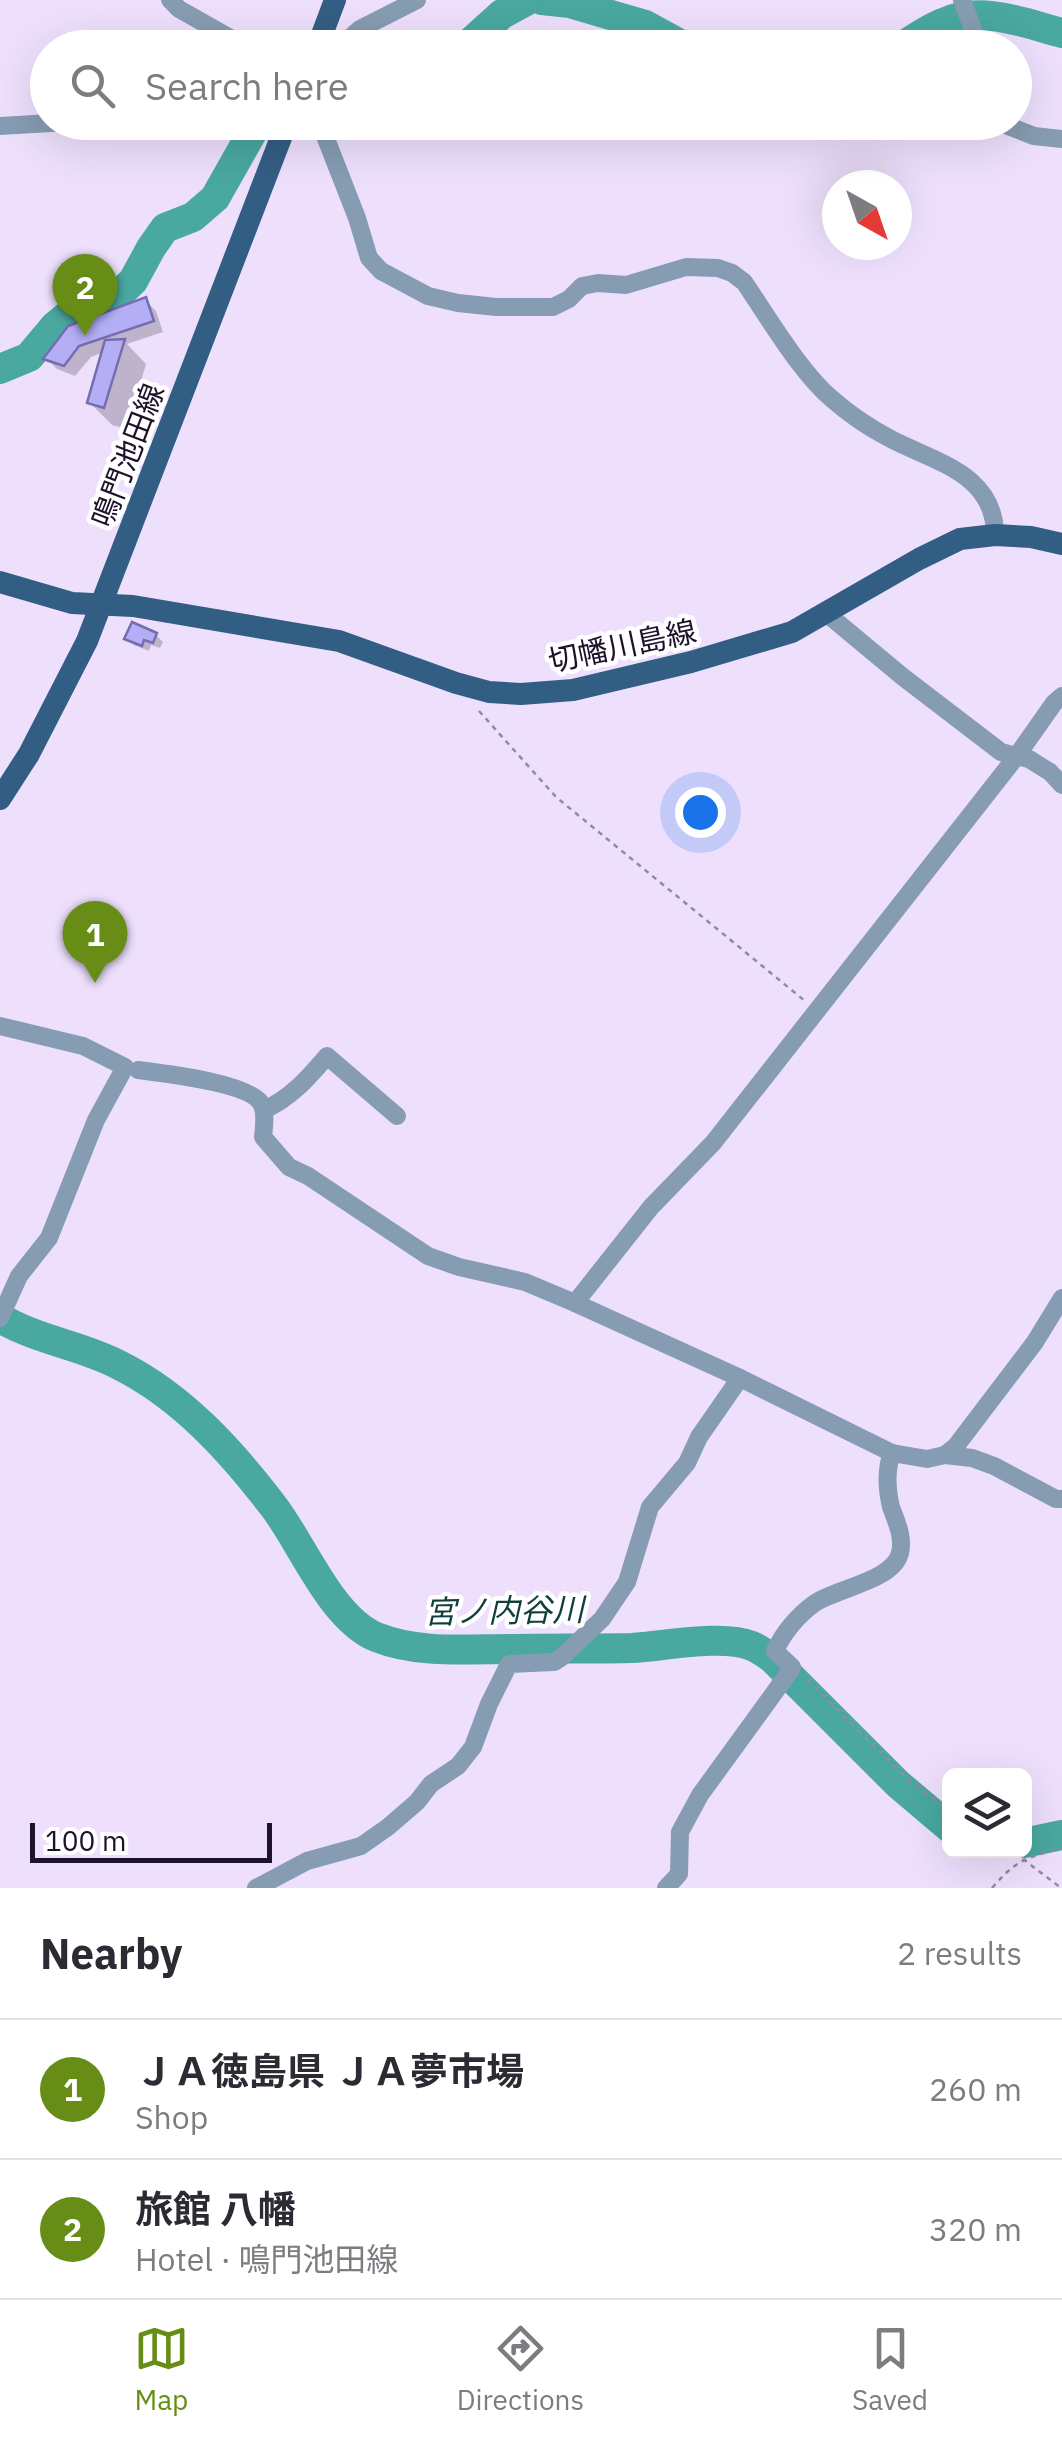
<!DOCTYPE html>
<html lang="en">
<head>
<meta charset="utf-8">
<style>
  :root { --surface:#fff; --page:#f2f2f3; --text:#2b2b33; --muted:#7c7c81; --line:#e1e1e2; --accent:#678d17 }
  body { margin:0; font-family:"IBM Plex Sans","Noto Sans JP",sans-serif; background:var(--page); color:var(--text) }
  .controls { position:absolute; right:30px; bottom:30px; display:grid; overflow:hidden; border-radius:15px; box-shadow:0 10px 40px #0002 }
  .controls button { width:90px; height:90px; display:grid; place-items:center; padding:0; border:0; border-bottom:2px solid var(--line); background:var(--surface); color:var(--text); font:50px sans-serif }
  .compass { position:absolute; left:822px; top:170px; width:90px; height:90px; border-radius:50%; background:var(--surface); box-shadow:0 10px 40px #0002; rotate:140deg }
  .scale { position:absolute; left:30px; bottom:25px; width:242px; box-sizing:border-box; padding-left:10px; border:5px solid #1e112a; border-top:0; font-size:28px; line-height:35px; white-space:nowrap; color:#1e112a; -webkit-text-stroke:8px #fff; paint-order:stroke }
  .you { position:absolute; left:700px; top:812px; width:35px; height:35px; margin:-25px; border:8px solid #fff; border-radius:50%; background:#1a73e8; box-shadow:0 0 0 15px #1a73e833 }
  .badge { display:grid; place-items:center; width:65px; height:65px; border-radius:50%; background:var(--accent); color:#fff; font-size:32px; font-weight:700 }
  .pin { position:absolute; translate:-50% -82px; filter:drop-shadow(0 2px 5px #0008) }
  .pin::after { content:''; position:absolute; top:52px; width:35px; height:30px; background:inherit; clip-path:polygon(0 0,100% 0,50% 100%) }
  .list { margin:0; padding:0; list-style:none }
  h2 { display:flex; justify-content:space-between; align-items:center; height:130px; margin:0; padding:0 40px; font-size:42px }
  h2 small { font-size:32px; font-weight:400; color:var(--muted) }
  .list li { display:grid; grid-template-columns:65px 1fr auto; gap:30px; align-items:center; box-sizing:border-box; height:140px; padding:0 40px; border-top:2px solid var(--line) }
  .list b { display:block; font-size:38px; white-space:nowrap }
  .list p { margin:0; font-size:32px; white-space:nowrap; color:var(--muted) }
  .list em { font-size:32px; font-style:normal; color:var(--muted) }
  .icon { flex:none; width:55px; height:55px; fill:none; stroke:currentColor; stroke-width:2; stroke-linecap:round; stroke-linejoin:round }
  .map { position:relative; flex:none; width:1062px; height:1888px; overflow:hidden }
  .search { position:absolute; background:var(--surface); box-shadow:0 10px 40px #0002; left:30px; right:30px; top:30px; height:110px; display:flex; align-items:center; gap:25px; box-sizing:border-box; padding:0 35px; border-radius:55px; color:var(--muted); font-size:38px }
  .sheet { height:410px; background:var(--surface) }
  nav { display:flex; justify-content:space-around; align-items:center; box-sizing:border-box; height:140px; border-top:2px solid var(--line); background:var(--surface); font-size:28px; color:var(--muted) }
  nav a { display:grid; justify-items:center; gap:5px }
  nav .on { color:var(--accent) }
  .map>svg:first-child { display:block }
</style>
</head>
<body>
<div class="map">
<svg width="1062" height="1888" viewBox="0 0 1062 1888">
  <rect width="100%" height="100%" fill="#eee0fd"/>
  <g fill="#0003">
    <polygon points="145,300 156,311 163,332 127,344 146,364 127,429 112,425 89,402 104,352 91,357 75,376 57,369 47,359"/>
    <polygon points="156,635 163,642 160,648 151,645 149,651 134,645 127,638"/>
  </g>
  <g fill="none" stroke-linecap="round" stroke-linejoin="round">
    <g stroke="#49a89f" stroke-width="30">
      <polyline points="542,0 570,3 645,25 687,48"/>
      <polyline points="469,48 471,42 502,14 528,0"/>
      <path d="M 900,48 C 914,39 928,29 943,23 C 981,5 1024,23 1062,33"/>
      <polyline points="0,369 29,357 55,326 76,309 115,298 133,281 151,248 165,228 193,217 215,198 258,122"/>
      <path d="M 0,1318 C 39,1341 81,1345 119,1365 C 183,1397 232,1452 274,1507 C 303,1545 331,1618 376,1637 C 419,1654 466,1649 511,1649 C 551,1648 592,1649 632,1648 C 666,1646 722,1634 752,1646 C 759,1649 766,1654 772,1658 L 898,1784 L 950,1828"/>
      <polyline points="1024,1843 1062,1835"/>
    </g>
  </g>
  <g fill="#b3aef6" stroke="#746eb1" stroke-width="2.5">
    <polygon points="146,297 154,321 79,346 64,366 43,359 68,326"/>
    <polygon points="125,339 104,408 87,403 105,340"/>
    <polygon points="132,622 157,633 153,643 144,640 142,646 124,639"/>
  </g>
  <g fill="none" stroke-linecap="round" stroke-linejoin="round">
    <g stroke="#9588a3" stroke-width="2.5" stroke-dasharray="5 5" stroke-linecap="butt">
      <polyline points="479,711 556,797 805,1001"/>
      <polyline points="808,1680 911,1782 950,1811"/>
      <polyline points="1018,1850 1023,1859 1061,1888"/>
      <path d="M 992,1888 C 1017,1859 1026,1858 1062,1848"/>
    </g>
    <g stroke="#869cb2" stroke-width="18">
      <polyline points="170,0 179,9 248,48"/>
      <polyline points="962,0 980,48"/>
      <polyline points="339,48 360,29 417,0"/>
      <path d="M 316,122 L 323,131 L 357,218 L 369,258 L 381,271 L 428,296 L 458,303 L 496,307 L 553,307 L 569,299 L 582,286 L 598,283 L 626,285 L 686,267 L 718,268 L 732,273 L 744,282 C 768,317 800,372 832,399 C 848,413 870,428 889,438 C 934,462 995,473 995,535"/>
      <polyline points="998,122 1034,136 1062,139"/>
      <polyline points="0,126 68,122"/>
      <polyline points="826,613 903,677 1001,752 1029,759 1050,772 1062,785"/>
      <polyline points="0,1026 83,1046 125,1067 96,1120 49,1238 19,1276 0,1318"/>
      <path d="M 138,1070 C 162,1073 252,1083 262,1105 C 266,1114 264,1127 263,1137 L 289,1167 L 308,1176 L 428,1256 L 459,1267 L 525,1282 L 575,1303 L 740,1378 L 892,1453 L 927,1459 L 945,1455 L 972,1458 L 994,1466 L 1056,1499 L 1062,1499"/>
      <path d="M 264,1110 C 291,1098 308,1078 327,1056 L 397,1116"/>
      <polyline points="575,1303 651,1207 713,1143 1016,757 1054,703 1062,696"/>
      <polyline points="945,1455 956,1446 1035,1342 1062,1298"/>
      <polyline points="256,1888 307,1861 361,1846 388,1827 417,1802 431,1784 458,1766 473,1747 489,1704 509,1664 554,1662 562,1657 602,1619 627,1582 650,1507 687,1463 699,1437 740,1378"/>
      <path d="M 666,1888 L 679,1874 L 680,1832 L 700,1795 L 790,1671 L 792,1667 L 775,1651 C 783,1633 798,1615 815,1603 C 837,1588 893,1581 900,1553 C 904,1537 896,1521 891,1507 C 887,1490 886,1469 892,1453"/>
    </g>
    <g stroke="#335e83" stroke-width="22">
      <polyline points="317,48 335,0"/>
      <polyline points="0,582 72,603 133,606 339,641 456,683 489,692 521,694 573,690 691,662 792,632 919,559 960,539 995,535 1031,537 1062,544"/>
      <polyline points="0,799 29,754 87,641 287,122"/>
    </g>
  </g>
  <g text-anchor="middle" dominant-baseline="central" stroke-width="9" stroke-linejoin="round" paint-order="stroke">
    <g font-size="30" fill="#1e112a" stroke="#fff">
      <text transform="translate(127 455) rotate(-69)">鳴門池田線</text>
      <text transform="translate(622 645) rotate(-12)">切幡川島線</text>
    </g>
    <g font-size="32" font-style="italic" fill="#113e3a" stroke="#fff">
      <text transform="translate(504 1610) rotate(-1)">宮ノ内谷川</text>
    </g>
  </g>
</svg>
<div class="controls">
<button><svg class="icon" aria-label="layers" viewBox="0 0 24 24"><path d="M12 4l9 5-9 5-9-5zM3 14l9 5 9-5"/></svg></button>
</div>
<svg class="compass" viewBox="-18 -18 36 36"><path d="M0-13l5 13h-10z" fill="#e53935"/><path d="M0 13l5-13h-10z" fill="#7c7c81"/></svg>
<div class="scale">100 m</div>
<div class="you"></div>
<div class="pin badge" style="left:95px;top:983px">1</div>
<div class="pin badge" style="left:85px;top:336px">2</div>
<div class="search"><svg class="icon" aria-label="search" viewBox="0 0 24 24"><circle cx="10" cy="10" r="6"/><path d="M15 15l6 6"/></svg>Search here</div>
</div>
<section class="sheet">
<h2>Nearby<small>2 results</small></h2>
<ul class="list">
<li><span class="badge">1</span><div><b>ＪＡ徳島県 ＪＡ夢市場</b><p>Shop</p></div><em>260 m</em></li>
<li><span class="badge">2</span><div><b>旅館 八幡</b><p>Hotel · 鳴門池田線</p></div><em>320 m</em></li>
</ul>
</section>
<nav>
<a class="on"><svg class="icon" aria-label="map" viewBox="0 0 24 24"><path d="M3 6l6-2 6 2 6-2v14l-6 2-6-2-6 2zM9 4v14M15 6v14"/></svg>Map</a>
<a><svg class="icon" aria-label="directions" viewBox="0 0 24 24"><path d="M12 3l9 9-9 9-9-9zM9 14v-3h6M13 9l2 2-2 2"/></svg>Directions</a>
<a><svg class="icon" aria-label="saved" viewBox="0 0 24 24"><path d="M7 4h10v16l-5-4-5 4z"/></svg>Saved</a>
</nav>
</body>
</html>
